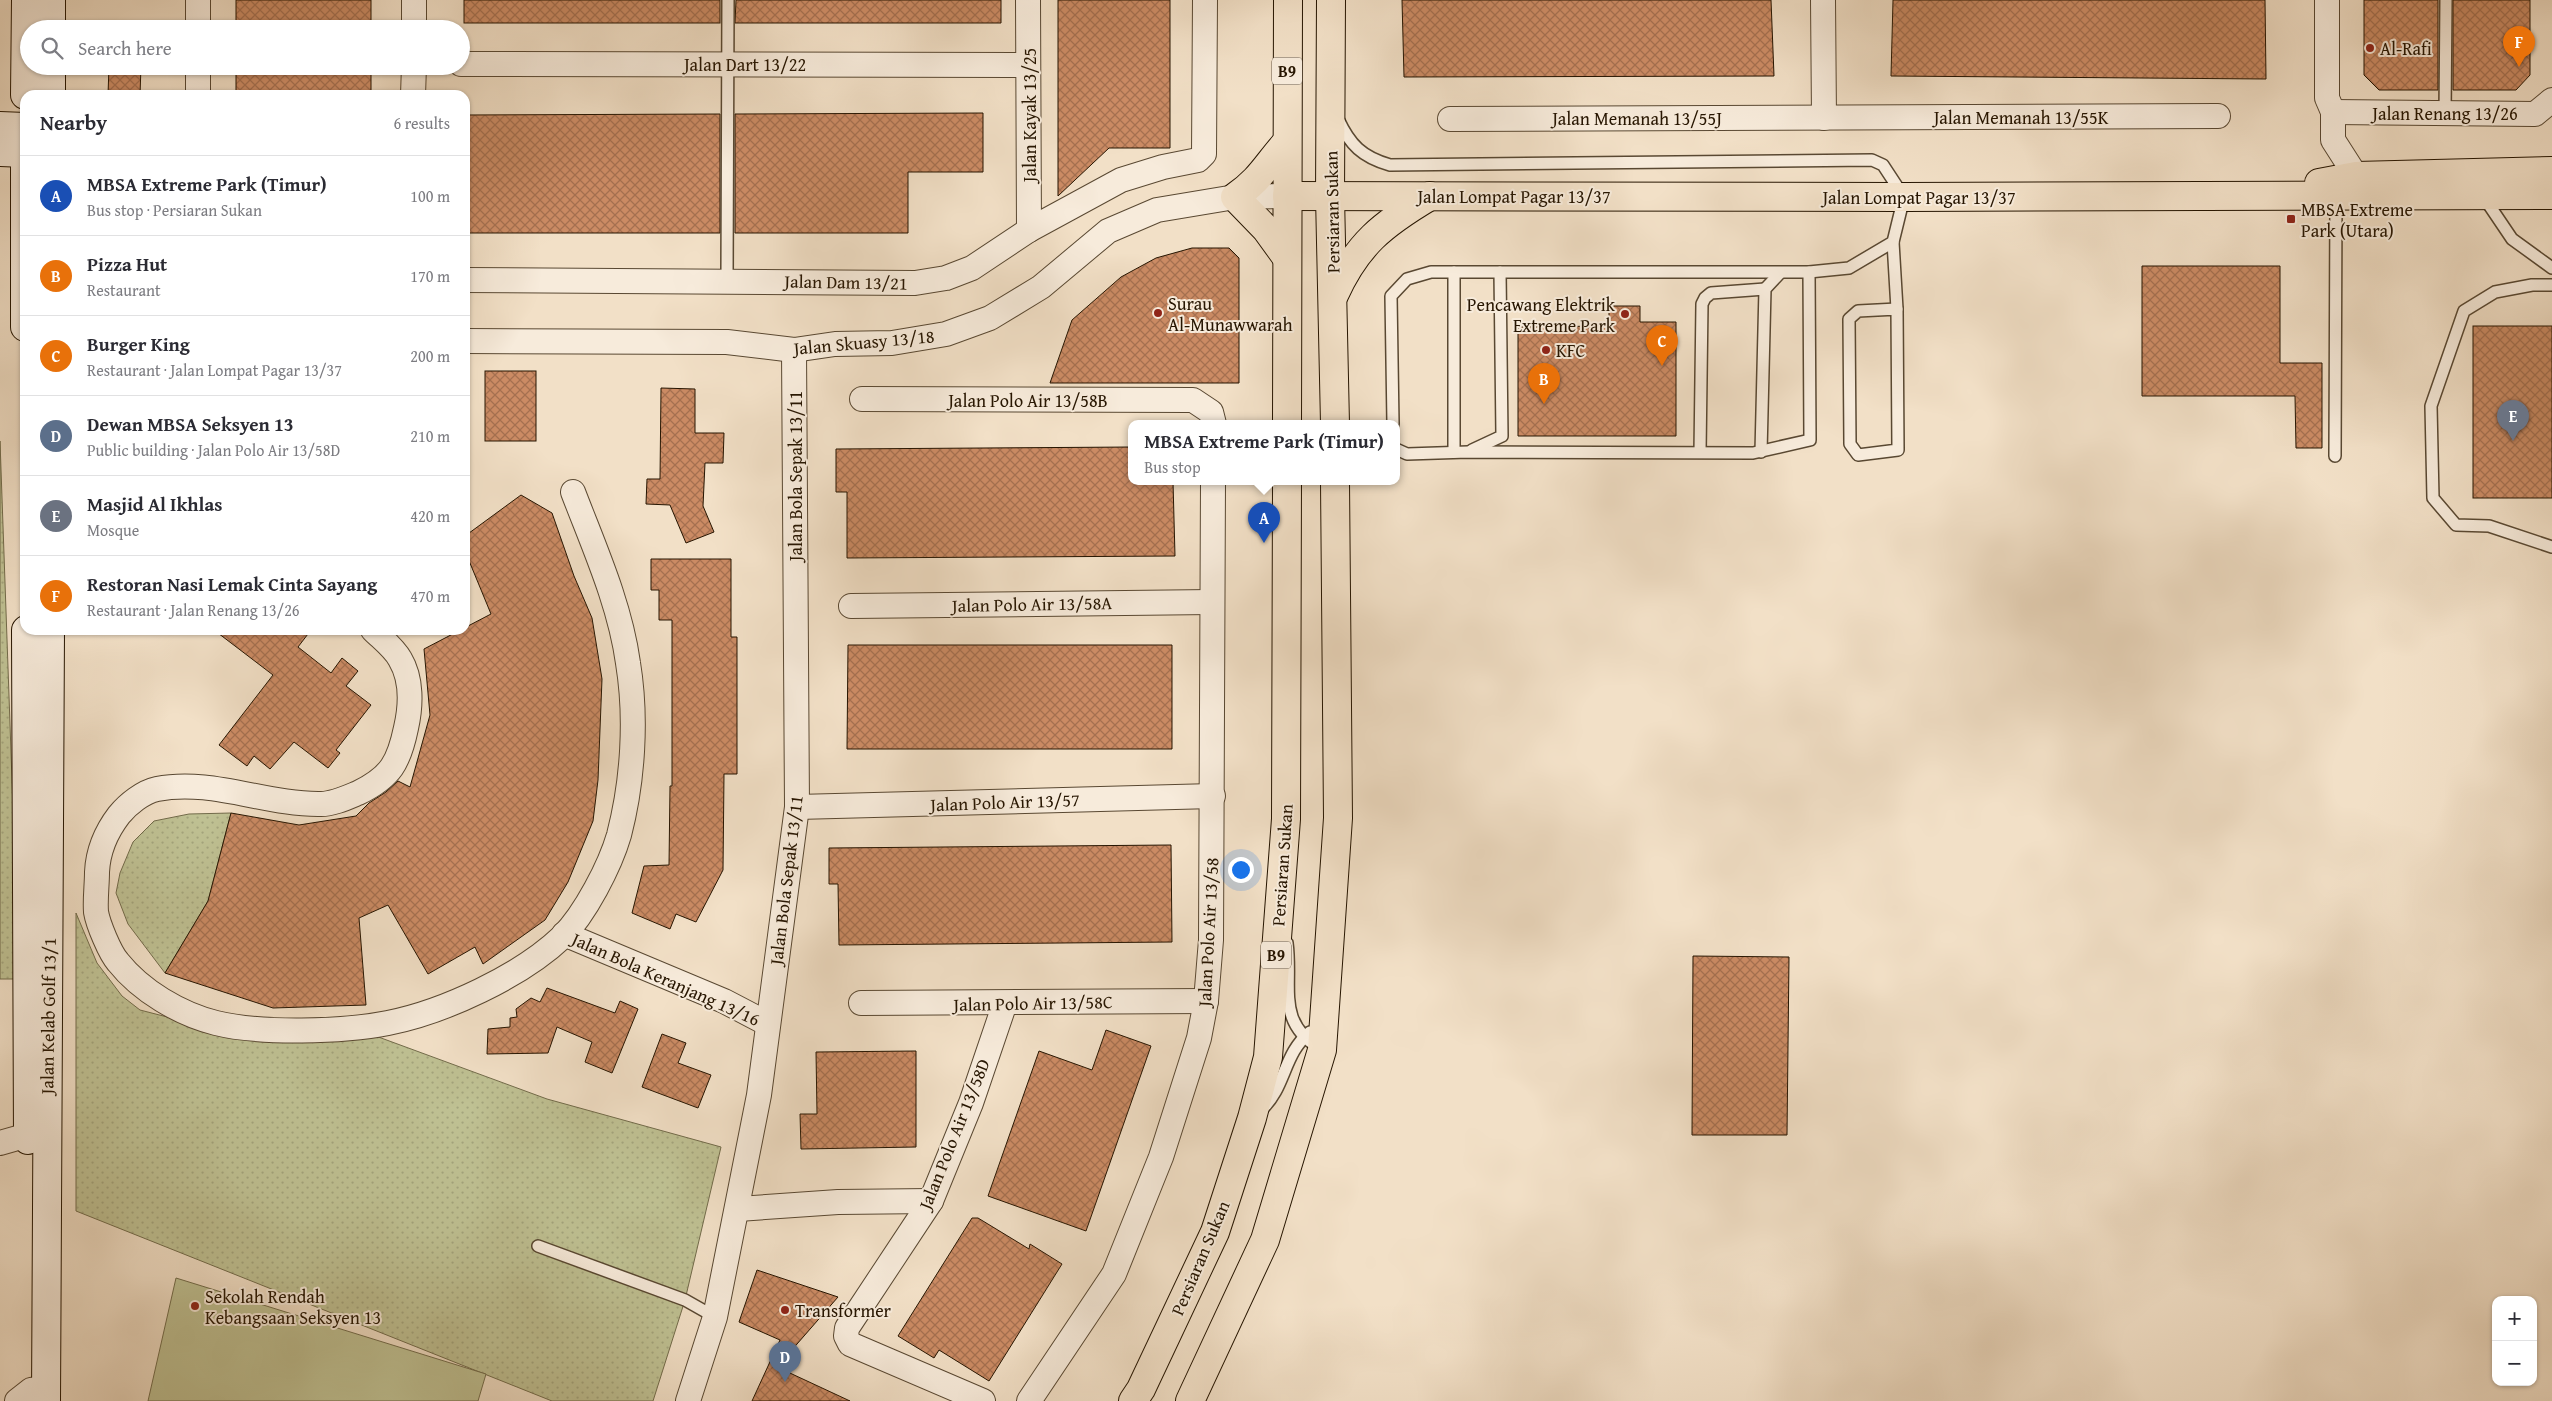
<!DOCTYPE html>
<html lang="en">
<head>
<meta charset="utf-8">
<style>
  :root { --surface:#fff; --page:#f2f2f3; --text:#2b2b33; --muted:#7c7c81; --line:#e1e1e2; --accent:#8f2418 }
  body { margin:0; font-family:"Gentium Book Plus",serif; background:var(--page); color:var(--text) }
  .controls { position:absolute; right:15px; bottom:15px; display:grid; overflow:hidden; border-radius:10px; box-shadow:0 1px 4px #0004 }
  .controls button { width:45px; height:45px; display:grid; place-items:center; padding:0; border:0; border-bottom:1px solid var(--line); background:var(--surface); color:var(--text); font:25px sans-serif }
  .you { position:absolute; left:1240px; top:869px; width:18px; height:18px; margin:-12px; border:4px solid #fff; border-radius:50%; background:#1a73e8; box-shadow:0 0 0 8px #1a73e833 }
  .badge { display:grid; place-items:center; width:32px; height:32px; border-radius:50%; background:var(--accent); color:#fff; font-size:16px; font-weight:700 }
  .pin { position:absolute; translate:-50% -41px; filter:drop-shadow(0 1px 2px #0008) }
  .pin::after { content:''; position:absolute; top:26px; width:18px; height:15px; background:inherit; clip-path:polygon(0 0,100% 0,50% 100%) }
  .popup { position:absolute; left:1128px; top:420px; width:272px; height:65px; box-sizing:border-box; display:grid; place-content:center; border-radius:10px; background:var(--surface); filter:drop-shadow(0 1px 4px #0005); font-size:16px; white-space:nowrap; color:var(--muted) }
  .popup b { font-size:19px; color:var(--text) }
  .popup::after { content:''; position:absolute; left:50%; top:100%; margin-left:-10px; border:10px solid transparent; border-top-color:var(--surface) }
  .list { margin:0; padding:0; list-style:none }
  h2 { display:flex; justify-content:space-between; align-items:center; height:65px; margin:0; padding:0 20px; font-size:21px }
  h2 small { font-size:16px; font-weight:400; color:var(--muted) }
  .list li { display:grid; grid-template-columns:32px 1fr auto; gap:15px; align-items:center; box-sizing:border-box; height:80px; padding:0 20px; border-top:1px solid var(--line) }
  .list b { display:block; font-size:19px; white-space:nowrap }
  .list p { margin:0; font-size:16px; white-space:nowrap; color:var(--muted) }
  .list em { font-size:16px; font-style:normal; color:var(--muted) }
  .icon { flex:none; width:28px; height:28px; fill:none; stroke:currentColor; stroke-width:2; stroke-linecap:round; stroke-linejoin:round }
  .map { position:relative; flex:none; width:2552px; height:1401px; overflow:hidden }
  .search { position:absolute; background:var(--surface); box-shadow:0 1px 4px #0004; left:20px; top:20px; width:450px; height:55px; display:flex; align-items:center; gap:12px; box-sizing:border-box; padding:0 18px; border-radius:28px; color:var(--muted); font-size:19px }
  .panel { position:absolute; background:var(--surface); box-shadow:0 1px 4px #0004; left:20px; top:90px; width:450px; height:545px; border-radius:15px }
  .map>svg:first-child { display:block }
</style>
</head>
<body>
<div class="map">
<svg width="2552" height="1401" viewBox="0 0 2552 1401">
  <defs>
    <pattern id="grass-dots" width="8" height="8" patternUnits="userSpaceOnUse" patternTransform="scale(1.25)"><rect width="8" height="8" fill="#bfc193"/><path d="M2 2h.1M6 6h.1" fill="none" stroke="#a4a57d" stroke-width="1.8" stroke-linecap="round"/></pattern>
    <pattern id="building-cross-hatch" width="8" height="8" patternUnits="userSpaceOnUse" patternTransform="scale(1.25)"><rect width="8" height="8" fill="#cb8b64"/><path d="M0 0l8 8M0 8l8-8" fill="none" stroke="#a57050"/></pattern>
  </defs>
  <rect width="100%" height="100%" fill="#f2e0c7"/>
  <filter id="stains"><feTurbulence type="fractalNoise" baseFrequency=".004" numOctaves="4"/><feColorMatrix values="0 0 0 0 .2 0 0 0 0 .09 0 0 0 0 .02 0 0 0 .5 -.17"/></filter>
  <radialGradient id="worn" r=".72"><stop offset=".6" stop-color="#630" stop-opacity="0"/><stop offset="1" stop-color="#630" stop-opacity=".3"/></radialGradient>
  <g fill="url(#grass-dots)" stroke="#726b4a">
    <polygon points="0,441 19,979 0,979"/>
    <polygon points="231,813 208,901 165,973 128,924 116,893 120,873 133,842 154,821 189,814"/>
    <polygon points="76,913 97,963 122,996 140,1010 214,1029 373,1035 547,1099 721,1147 685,1300 653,1401 552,1401 76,1211"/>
  </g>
  <polygon fill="#bfc193" stroke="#726b4a" points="176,1278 486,1374 478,1401 148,1401"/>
  <g fill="url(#building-cross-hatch)" stroke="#261501">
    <rect x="236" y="0" width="135" height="29"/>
    <rect x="464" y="0" width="256" height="23"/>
    <polygon points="736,0 1001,0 1001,23 735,23"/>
    <polygon points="1058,0 1170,0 1170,148 1109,148 1058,196"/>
    <polygon points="1402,0 1771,0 1774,76 1404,77"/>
    <polygon points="1893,0 2265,0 2266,79 1891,76"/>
    <polygon points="2364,0 2438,0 2438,90 2379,90 2364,75"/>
    <polygon points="2453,0 2530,0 2530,75 2516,90 2453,90"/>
    <polygon points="109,66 141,66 140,95 108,95"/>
    <rect x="236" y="66" width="135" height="29"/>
    <polygon points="983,113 983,172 908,172 908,233 735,233 735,114"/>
    <polygon points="720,114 720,233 465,233 465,115"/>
    <polygon points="1192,248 1229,248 1239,258 1239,383 1050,383 1072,320 1121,277 1156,258"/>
    <polygon points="2142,266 2280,266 2280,363 2322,363 2322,448 2296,448 2295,396 2142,396"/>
    <polygon points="1609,306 1640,306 1640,322 1676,322 1676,436 1518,436 1518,327 1609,326"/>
    <rect x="2473" y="326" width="79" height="172"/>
    <rect x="485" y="371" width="51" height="70"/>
    <polygon points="661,388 695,389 695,433 724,433 723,463 705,463 703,506 714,532 686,543 670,505 646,504 647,479 660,479"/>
    <polygon points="1132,447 1132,482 1173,482 1175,556 847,558 847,492 836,492 836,449"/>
    <polygon points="521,495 552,513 574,576 592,618 602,679 598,780 593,821 568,882 545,920 483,964 475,947 428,974 388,905 359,918 366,1005 273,1008 165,973 208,901 231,813 299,825 356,816 369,803 386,792 398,781 410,787 430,715 424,649 491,614 465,551 465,536"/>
    <polygon points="651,559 731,559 731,637 737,637 737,774 724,774 723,870 696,922 676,914 670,929 632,913 644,866 669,865 670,786 672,786 672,620 659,620 659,590 651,590"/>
    <polygon points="214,630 311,630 298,647 331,673 342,658 358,671 346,686 371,705 336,750 340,753 328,768 294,742 270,769 254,756 247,766 219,745 273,675"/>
    <polygon points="848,645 1172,645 1172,749 847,749"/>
    <polygon points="1171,845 1172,942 839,945 838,884 829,884 829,848"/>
    <polygon points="1693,956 1789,957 1787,1135 1692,1135"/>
    <polygon points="547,988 615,1013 620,1001 638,1009 612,1073 585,1062 592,1042 557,1027 548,1053 487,1054 488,1029 510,1027 510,1018 517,1017 516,1009 531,998 540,1002"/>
    <polygon points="1106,1030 1151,1046 1086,1231 988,1196 1039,1051 1092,1070"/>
    <polygon points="662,1034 686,1043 678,1063 711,1075 698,1108 642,1087"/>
    <polygon points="916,1051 916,1147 801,1149 800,1114 817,1114 816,1052"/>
    <polygon points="972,1218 978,1218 1029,1249 1030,1244 1062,1264 989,1381 939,1350 934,1358 898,1336"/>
    <polygon points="757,1270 838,1297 777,1367 850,1401 752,1401 780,1340 739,1322"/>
  </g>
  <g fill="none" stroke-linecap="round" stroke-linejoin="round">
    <defs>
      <g id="lane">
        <polyline points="2445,114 2446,0"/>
        <path d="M 1338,119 C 1350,145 1362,157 1390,165 L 1872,160 L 1883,165 L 1904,197 L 1893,242 L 1849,268 L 1809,272 L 1431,272 L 1407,279 L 1391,296 L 1393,424"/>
        <polyline points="2483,196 2512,239 2552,268"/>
        <polyline points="1893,242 1897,309"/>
        <polyline points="1454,272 1454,452"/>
        <polyline points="727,280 728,0"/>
        <polyline points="2552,285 2532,285 2495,292 2464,311 2431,406 2433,498 2456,525 2489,526 2552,547"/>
        <polygon points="1897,309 1898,450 1858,455 1850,444 1849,319 1858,311"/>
        <polyline points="1396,449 1407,454 1468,452 1753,453 1810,440 1809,272"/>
        <polyline points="1472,450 1502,436 1500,272"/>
        <polyline points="1700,452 1702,304 1705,298 1711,293 1765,289"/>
        <polyline points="1761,452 1765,289 1780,273"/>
        <polyline points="2335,456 2336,195"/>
        <path d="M 1287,943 C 1293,987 1275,1022 1321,1049"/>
        <path d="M 1262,1109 C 1286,1087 1283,1054 1310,1032"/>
        <polyline points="538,1246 685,1300 715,1317"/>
      </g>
      <g id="street">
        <polyline points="1028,0 1029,230"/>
        <polyline points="1823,0 1824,118"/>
        <polyline points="2327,0 2327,98 2333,112 2333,140 2356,176"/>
        <polyline points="198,29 198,0"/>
        <polyline points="414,29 414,0"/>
        <polyline points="461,64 1028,65"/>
        <polyline points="198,95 198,66"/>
        <polyline points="413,95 414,66"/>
        <polyline points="2333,112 2535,114 2552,100"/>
        <polyline points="1450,119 2218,116"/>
        <polyline points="465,280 915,283 946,278 972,268 1029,230 1121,180 1163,167 1198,160 1204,154 1205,0"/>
        <polyline points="465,341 727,342 794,350 835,344 892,343 946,334 990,318 1041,287 1108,231 1157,210 1235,197 1287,196"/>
        <polyline points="862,399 1193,400 1211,412 1214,424"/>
        <polyline points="851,606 1212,602"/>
        <path d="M 373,630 C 382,639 394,648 400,659 C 412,679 411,706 406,728 C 399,762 391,777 358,793 C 346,798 333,804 321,804 C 266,805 211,778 157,789 C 143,792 128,804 119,815 C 106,832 98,851 97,872 C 97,885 95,899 96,912 C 98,924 110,953 118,962 C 141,991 180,1014 216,1023 C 260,1034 343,1032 388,1023 C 444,1012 521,976 562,937 C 585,914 610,866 619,835 C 633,781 637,718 628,663 C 620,604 594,547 573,492"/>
        <polyline points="797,807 1213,796"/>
        <polyline points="564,934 724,1001 768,1024"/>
        <polyline points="861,1003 1206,1001"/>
        <polyline points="0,1143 28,1135 45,1135"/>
        <polyline points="738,1209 838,1202 931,1201"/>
        <polyline points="17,1401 31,1390 46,1388"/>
        <polyline points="688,1401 715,1317 759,1095 797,807 794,350"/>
        <polyline points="983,1401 850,1344 846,1336 847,1328 931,1201 971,1103 1005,1003"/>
        <polyline points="1029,1401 1114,1274 1161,1157 1199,1038 1206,1001 1211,940 1213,482"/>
      </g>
      <g id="secondary">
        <polyline points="51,29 51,0"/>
        <polyline points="51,66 51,95"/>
        <polyline points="25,95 26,0"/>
        <polyline points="0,126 25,127"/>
        <polyline points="25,136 25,327"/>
        <polyline points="0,152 25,153"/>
        <polyline points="26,630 28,1140"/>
        <polyline points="46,1401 50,630"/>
      </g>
      <g id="primary">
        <polyline points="1331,0 1330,196 1335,424"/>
        <path d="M 1286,143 C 1267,164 1260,180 1235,197 L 1266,229 L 1287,258"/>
        <polyline points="2319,183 2356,176 2552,171"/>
        <polyline points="1287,196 1904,197 2552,195"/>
        <path d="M 1334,295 C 1357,244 1383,224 1430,196"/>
        <polyline points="1287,424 1288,0"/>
        <polyline points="1133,1401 1141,1389 1215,1232 1252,1118 1268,1057 1286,819 1287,482"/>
        <polyline points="1190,1401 1265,1240 1322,1050 1338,818 1335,482"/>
      </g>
    </defs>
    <use href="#lane" stroke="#594832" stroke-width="14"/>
    <use href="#street" stroke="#594832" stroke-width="26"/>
    <use href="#secondary" stroke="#261501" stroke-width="30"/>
    <use href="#primary" stroke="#261501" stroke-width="30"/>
    <use href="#lane" stroke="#f7ebdb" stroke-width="11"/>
    <use href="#street" stroke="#f7ebdb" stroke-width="24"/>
    <use href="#secondary" stroke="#f7ebdb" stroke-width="28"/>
    <use href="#primary" stroke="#f2e0c7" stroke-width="28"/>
  </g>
  <g fill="#8f2418" stroke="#f7ebdb" stroke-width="2">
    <circle cx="2370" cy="48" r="5"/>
    <rect x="2286" y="214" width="10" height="10" rx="2.5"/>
    <circle cx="1158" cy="313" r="5"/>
    <circle cx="1625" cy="314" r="5"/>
    <circle cx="1546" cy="350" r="5"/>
    <circle cx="195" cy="1306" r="5"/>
    <circle cx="785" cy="1310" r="5"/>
  </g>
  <g text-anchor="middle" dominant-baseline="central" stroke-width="4" stroke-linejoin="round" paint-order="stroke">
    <g fill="#f7ebdb" stroke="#655542" stroke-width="1">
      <rect x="1272" y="57.5" width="30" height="27" rx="4"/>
      <rect x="1261" y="941.5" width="30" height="27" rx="4"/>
    </g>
    <g font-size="16" font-weight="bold" fill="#261501">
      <text x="1287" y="71">B9</text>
      <text x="1276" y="955">B9</text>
    </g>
    <g font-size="18" fill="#261501" stroke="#f7ebdb" text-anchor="start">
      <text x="2380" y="48">Al-Rafi</text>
      <text x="2301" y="209">MBSA Extreme<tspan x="2301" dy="21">Park (Utara)</tspan></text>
      <text x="1168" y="303">Surau<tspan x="1168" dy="21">Al-Munawwarah</tspan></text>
      <text x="1615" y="304" text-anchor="end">Pencawang Elektrik<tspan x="1615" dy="21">Extreme Park</tspan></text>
      <text x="1556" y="350">KFC</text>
      <text x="205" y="1296">Sekolah Rendah<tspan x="205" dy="21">Kebangsaan Seksyen 13</tspan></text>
      <text x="795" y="1310">Transformer</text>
    </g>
    <g font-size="18" fill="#261501" stroke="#f7ebdb">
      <text x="745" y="64">Jalan Dart 13/22</text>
      <text x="2445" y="113">Jalan Renang 13/26</text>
      <text transform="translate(1029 115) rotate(-90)">Jalan Kayak 13/25</text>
      <text x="2021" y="117">Jalan Memanah 13/55K</text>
      <text x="1637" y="118">Jalan Memanah 13/55J</text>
      <text x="1514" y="196">Jalan Lompat Pagar 13/37</text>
      <text x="1919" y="197">Jalan Lompat Pagar 13/37</text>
      <text transform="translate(1332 212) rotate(-91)">Persiaran Sukan</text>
      <text transform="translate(846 282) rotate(1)">Jalan Dam 13/21</text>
      <text transform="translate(864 342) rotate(-5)">Jalan Skuasy 13/18</text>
      <text x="1028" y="400">Jalan Polo Air 13/58B</text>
      <text transform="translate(795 476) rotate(-90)">Jalan Bola Sepak 13/11</text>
      <text transform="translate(1032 604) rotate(-1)">Jalan Polo Air 13/58A</text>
      <text transform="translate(1005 802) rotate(-2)">Jalan Polo Air 13/57</text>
      <text transform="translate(1282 865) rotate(-86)">Persiaran Sukan</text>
      <text transform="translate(786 880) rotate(-83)">Jalan Bola Sepak 13/11</text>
      <text transform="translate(1208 932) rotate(-87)">Jalan Polo Air 13/58</text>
      <text transform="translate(666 979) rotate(24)">Jalan Bola Keranjang 13/16</text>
      <text transform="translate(1033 1003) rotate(-1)">Jalan Polo Air 13/58C</text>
      <text transform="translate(48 1016) rotate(-89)">Jalan Kelab Golf 13/1</text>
      <text transform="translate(954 1134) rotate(-68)">Jalan Polo Air 13/58D</text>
      <text transform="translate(1200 1258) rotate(-67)">Persiaran Sukan</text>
    </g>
  </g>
  <rect width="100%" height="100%" filter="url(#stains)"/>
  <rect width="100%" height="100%" fill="url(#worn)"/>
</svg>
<div class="controls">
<button>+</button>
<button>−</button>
</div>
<div class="you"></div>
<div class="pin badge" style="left:1264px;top:543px;background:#1a4fb4">A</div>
<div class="popup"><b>MBSA Extreme Park (Timur)</b>Bus stop</div>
<div class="pin badge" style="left:1544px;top:404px;background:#e8710a">B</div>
<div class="pin badge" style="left:1662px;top:366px;background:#e8710a">C</div>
<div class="pin badge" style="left:785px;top:1382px;background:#5c6f8a">D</div>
<div class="pin badge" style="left:2513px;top:441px;background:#6b7280">E</div>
<div class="pin badge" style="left:2519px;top:67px;background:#e8710a">F</div>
<div class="search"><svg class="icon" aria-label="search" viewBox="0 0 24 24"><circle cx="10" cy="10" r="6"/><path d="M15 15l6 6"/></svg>Search here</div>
<section class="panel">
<h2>Nearby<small>6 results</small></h2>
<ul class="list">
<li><span class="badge" style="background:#1a4fb4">A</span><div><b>MBSA Extreme Park (Timur)</b><p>Bus stop · Persiaran Sukan</p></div><em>100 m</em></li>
<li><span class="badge" style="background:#e8710a">B</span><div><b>Pizza Hut</b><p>Restaurant</p></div><em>170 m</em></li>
<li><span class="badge" style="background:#e8710a">C</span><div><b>Burger King</b><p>Restaurant · Jalan Lompat Pagar 13/37</p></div><em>200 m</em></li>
<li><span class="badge" style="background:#5c6f8a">D</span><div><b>Dewan MBSA Seksyen 13</b><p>Public building · Jalan Polo Air 13/58D</p></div><em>210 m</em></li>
<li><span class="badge" style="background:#6b7280">E</span><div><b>Masjid Al Ikhlas</b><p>Mosque</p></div><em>420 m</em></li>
<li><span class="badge" style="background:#e8710a">F</span><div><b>Restoran Nasi Lemak Cinta Sayang</b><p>Restaurant · Jalan Renang 13/26</p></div><em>470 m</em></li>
</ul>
</section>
</div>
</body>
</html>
